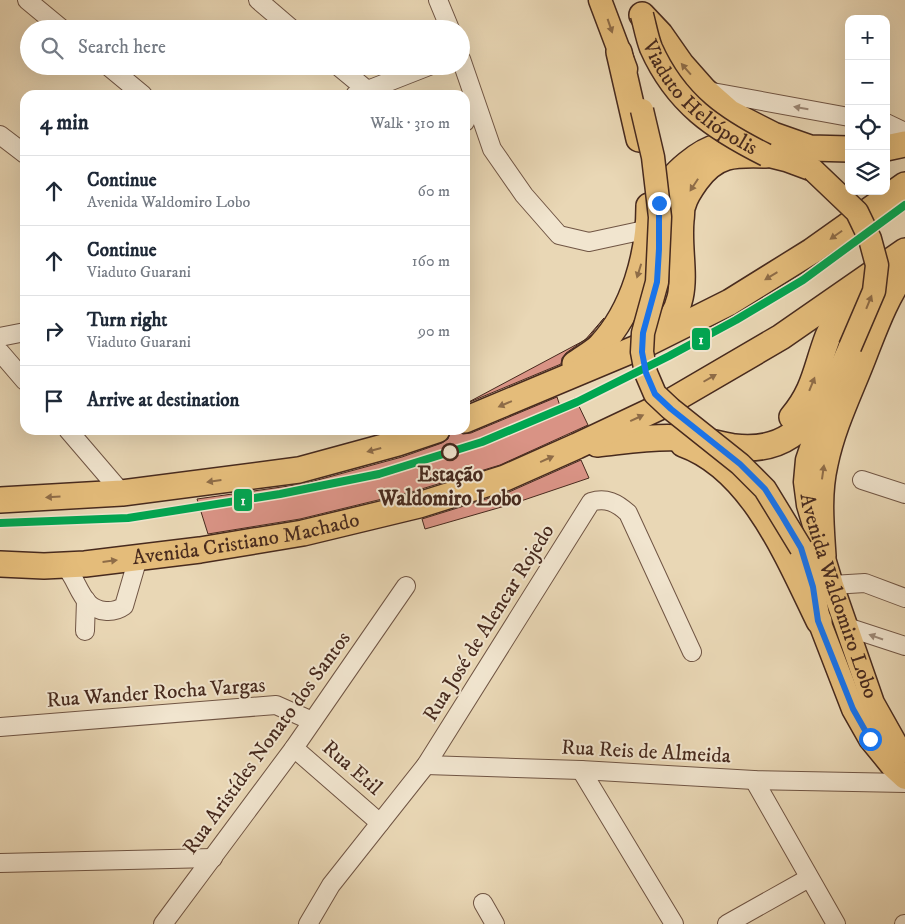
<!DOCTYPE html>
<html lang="en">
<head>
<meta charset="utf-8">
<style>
  :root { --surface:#fff; --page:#f6f6f7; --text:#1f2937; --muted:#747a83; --line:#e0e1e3 }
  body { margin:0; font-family:"IM FELL DW Pica",serif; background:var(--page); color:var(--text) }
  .controls { position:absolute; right:15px; top:15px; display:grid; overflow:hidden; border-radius:10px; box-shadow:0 5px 20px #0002 }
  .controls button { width:45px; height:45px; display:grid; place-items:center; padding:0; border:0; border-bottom:1px solid var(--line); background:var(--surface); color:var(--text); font:25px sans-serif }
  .stop { position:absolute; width:15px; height:15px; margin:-11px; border:4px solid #1a73e8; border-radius:50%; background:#fff }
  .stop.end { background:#1a73e8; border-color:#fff; box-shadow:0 1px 5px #0008 }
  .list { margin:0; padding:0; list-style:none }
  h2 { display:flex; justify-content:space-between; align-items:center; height:65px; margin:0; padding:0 20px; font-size:21px }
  h2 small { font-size:16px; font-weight:400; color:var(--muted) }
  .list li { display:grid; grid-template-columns:32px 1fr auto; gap:15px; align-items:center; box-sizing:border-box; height:70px; padding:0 20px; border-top:1px solid var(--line) }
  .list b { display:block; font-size:19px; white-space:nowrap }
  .list p { margin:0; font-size:16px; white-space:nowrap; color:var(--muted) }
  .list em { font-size:16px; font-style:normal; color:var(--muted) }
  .icon { flex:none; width:28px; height:28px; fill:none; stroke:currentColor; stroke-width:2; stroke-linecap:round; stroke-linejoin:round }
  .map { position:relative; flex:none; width:905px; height:924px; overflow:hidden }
  .search { position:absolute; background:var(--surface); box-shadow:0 5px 20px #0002; left:20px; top:20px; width:450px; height:55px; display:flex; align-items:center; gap:12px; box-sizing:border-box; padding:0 18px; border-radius:28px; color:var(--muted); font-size:19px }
  .panel { position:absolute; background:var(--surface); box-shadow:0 5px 20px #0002; left:20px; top:90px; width:450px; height:345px; border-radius:15px }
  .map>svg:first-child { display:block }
</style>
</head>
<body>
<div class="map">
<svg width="905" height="924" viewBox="0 0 905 924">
  <rect width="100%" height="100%" fill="#e9d7b5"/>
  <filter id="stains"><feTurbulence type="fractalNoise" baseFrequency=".004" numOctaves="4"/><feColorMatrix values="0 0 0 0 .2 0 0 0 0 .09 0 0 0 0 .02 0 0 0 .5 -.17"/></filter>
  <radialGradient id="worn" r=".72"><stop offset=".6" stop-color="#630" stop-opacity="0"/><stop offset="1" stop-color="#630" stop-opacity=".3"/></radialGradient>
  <g fill="#d99385" stroke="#472a1e">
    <polygon points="604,318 590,336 566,353 562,358 561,364 465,404 585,340"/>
    <polygon points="557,397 560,406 575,398 588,425 500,465 415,491 300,519 208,534 197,499 303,484 402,457 442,443 448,439 451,430 455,430 463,434 471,433"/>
    <polygon points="581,460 589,478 512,504 425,529 422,519 509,492"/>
  </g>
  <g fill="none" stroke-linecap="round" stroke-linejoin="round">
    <defs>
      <g id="minor">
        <polyline points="27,0 62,29"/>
        <polyline points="258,0 292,29"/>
        <polyline points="438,0 450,29"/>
        <polyline points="461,59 492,149 524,195 559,235 589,242 649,229"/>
        <polyline points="108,66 143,95"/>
        <polyline points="338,66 367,90"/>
        <polyline points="707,91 849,117"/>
        <polyline points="355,95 429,66"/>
        <polyline points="465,122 474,101"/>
        <polyline points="886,123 905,132"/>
        <polyline points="0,135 25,154"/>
        <polyline points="0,337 25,332"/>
        <polyline points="0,352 25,381"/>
        <polyline points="68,430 122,493"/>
        <polyline points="862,480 905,494"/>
        <path d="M 65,566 C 75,577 78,592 88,603 C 97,612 113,614 124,606 L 138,558"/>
        <polyline points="832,585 865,583 905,598"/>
        <polyline points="847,627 905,646"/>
        <polyline points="85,631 86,600"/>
        <polyline points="0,727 276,705 312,721"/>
        <polyline points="294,748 380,823"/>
        <polyline points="426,765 581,770 754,780 905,783"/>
        <polyline points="581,770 674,924"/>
        <polyline points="754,780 836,924"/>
        <polyline points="0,863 213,858"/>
        <polyline points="483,903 495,924"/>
        <polyline points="163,924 294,748 406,586"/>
        <path d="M 308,924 L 331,885 L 426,765 L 591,502 C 606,497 617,503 628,513 L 692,652"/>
        <polyline points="727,924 809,878"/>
        <polyline points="904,924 905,924"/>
      </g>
      <g id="major">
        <polyline points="600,0 626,69"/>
        <polyline points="766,155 786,160 813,170"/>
        <path id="s1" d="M 850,347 L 830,392 L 807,460 L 805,482 L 808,505 L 832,585 L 873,703 L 896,744 L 905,752"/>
        <polyline points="801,548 813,587 819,621 853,709 870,739 892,766 905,778"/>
      </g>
      <g id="highway">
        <polyline points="642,15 660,34 681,64 704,90 730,113 773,135 810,148 849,149"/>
        <polyline points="619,52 639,139"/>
        <polyline points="886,148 905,144"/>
        <path d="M 660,217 C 662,208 663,198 666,190 C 671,174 701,151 717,147"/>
        <path d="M 657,334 C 696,302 677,262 681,220 C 682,215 681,209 683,205 C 685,197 691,188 696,181 C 716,153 735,154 766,155"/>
        <path d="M 575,364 C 583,358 593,353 600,346 C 634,310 649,254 649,206"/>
        <path d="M 792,417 C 815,390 816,367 828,336 C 835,320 843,306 852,291"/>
        <polyline points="465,420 644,345 730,302 812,251 905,185"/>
        <path d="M 597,444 C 625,441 653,436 681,438 C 699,438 716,444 734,447 C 783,453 804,429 830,392"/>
        <path d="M 683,444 C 753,469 789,560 819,621"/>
        <polyline points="0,500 122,493 299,470 398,443 437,430"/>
        <path d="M 823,556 C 821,525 818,494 825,464 C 833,425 851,390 865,353 C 876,325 887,295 905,271"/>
        <path id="s2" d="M 0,564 L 44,566 L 85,564 L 200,550 L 303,533 L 419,505 L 505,478 L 577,446 L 668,403 L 781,337 L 905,251"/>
      </g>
    </defs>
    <use href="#minor" stroke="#705544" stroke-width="20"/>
    <use href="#major" stroke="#472a1e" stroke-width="25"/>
    <use href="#highway" stroke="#472a1e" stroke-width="28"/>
    <use href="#minor" stroke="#f1e5cf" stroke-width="18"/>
    <use href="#major" stroke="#e4bc7a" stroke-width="22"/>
    <use href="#highway" stroke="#e4bc7a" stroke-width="25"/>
    <defs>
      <g id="major-bridge">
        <path id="s3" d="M 642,15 C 645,26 647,38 651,48 C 676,104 714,129 766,155"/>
        <polyline points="642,110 653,157 660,217 657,282 643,333 642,352 646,373 655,394 671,409 740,464 765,489 801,548"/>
        <polyline points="813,170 857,212 870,239 877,265 874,291 850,347"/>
      </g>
    </defs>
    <use href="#major-bridge" stroke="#472a1e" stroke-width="25" stroke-linecap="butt"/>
    <use href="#major-bridge" stroke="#e4bc7a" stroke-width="22"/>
    <defs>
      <polyline id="metro-1" points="0,523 128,518 280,494 379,474 482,442 577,402 669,356 736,320 803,280 905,205"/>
    </defs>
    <use href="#metro-1" stroke="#f1e5cf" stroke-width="11"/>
    <use href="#metro-1" stroke="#00a651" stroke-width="8"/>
  </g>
  <defs><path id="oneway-solid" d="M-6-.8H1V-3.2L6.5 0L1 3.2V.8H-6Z" transform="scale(1.25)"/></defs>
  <g fill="#8e6c47">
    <use href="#oneway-solid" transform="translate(610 26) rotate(71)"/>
    <use href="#oneway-solid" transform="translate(686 69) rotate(-131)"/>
    <use href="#oneway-solid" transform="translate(694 185) rotate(123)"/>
    <use href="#oneway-solid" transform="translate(836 235) rotate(145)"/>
    <use href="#oneway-solid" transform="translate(639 271) rotate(107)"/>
    <use href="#oneway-solid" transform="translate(771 276) rotate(149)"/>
    <use href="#oneway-solid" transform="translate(869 302) rotate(-68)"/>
    <use href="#oneway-solid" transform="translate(710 378) rotate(-30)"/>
    <use href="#oneway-solid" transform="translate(812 384) rotate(-68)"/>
    <use href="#oneway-solid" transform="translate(505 404) rotate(157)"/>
    <use href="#oneway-solid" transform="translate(637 418) rotate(-25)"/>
    <use href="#oneway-solid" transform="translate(374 450) rotate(165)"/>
    <use href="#oneway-solid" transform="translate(547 459) rotate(-24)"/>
    <use href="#oneway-solid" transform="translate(823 472) rotate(-82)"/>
    <use href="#oneway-solid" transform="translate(214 481) rotate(172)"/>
    <use href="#oneway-solid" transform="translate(53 497) rotate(177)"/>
    <use href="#oneway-solid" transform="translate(110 561) rotate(-7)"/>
  </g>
  <g fill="#9c8876">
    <use href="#oneway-solid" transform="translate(801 108) rotate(-170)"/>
    <use href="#oneway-solid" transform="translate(876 637) rotate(-161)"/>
  </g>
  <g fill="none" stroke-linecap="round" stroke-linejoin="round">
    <polyline stroke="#1a73e8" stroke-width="6" points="659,203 659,249 657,282 643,333 642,352 646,373 655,394 671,409 740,464 765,489 782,516 801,548 813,587 818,621 853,709 870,739"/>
  </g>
  <circle fill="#f1e5cf" stroke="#472a1e" stroke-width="2.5" cx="450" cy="452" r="8"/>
  <g text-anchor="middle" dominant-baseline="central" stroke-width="4" stroke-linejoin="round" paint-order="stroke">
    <g font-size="21" fill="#472a1e" stroke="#f1e5cf">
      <text stroke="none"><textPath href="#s3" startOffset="105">Viaduto Heliópolis</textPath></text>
      <text stroke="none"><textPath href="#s2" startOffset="248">Avenida Cristiano Machado</textPath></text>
      <text stroke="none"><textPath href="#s1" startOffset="262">Avenida Waldomiro Lobo</textPath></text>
      <text transform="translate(489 623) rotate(-58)">Rua José de Alencar Rojedo</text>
      <text transform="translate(156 693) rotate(-4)">Rua Wander Rocha Vargas</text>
      <text transform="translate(267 743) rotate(-54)">Rua Aristídes Nonato dos Santos</text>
      <text transform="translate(646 752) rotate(3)">Rua Reis de Almeida</text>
      <text transform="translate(352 768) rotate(41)">Rua Etil</text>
    </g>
    <g font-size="21" font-weight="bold" fill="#472a1e" stroke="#f1e5cf">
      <text x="450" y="475">Estação<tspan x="450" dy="24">Waldomiro Lobo</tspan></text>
    </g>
  </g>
  <g stroke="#f1e5cf" stroke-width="2">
    <rect x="691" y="327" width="20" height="24" rx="5" fill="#00a651"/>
    <rect x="233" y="488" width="20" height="24" rx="5" fill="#00a651"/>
  </g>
  <g font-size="14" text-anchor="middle" font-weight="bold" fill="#fff">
    <text x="701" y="344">1</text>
    <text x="243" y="505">1</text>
  </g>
  <rect width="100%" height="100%" filter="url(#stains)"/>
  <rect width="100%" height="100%" fill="url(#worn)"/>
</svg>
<div class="controls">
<button>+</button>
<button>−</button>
<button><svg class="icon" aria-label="locate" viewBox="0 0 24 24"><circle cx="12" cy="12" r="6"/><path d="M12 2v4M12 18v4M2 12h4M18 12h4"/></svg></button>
<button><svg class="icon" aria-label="layers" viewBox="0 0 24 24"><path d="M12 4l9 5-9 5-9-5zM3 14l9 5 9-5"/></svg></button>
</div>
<div class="stop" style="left:870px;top:739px"></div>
<div class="stop end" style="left:659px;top:203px"></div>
<div class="search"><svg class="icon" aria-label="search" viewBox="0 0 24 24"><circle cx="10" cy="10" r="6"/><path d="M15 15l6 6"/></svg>Search here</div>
<section class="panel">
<h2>4 min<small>Walk · 310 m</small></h2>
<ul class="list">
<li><svg class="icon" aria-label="ahead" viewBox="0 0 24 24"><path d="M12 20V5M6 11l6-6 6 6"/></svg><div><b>Continue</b><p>Avenida Waldomiro Lobo</p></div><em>60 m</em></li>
<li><svg class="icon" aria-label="ahead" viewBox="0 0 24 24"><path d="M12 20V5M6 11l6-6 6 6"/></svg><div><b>Continue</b><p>Viaduto Guarani</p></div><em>160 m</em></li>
<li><svg class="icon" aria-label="right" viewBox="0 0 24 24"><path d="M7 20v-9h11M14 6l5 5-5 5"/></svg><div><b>Turn right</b><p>Viaduto Guarani</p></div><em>90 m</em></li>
<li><svg class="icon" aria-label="arrive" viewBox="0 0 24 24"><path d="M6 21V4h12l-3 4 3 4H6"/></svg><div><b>Arrive at destination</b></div></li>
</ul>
</section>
</div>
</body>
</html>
